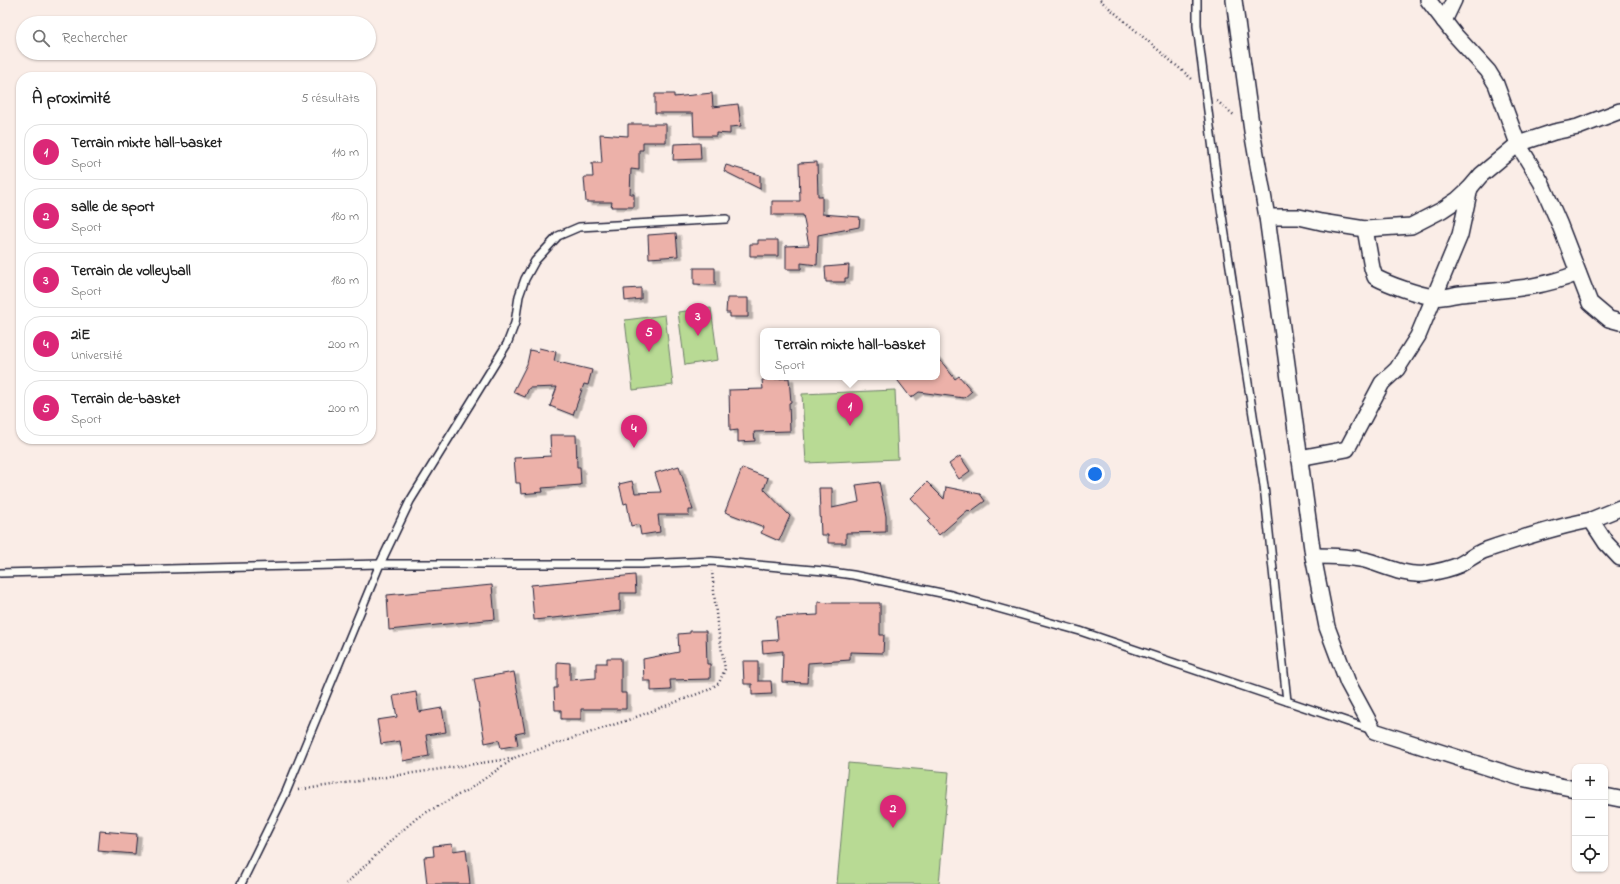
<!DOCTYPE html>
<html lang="fr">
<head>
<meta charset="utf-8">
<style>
  :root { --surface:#fff; --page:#f2f2f2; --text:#222; --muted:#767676; --line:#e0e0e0; --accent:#db2777 }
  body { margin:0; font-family:"Indie Flower",sans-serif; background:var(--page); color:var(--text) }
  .controls { position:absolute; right:12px; bottom:12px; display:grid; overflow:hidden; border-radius:8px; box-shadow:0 1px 3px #0004 }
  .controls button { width:36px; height:36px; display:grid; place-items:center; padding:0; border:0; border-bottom:1px solid var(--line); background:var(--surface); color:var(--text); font:20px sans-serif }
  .you { position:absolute; left:1095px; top:474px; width:14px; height:14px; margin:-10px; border:3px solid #fff; border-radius:50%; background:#1a73e8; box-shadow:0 0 0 6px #1a73e833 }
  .badge { display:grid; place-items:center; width:26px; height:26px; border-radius:50%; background:var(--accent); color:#fff; font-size:13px; font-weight:700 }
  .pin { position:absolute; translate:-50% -33px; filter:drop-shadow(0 1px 2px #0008) }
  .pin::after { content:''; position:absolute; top:21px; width:14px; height:12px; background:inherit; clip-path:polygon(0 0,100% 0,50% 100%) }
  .popup { position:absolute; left:760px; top:328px; width:180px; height:52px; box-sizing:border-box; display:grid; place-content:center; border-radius:8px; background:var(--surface); filter:drop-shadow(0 1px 3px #0005); font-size:13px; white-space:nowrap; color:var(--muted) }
  .popup b { font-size:15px; color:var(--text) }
  .popup::after { content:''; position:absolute; left:50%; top:100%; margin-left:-8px; border:8px solid transparent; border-top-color:var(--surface) }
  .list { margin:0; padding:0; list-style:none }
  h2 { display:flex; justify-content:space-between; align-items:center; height:52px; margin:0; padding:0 16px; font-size:17px }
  h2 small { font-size:13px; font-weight:400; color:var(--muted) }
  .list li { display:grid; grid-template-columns:26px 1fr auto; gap:12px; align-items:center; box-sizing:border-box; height:56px; margin:0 8px 8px; padding:0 8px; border:1px solid var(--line); border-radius:16px }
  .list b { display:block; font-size:15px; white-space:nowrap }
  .list p { margin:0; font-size:13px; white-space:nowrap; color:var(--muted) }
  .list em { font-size:13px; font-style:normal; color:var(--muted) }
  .icon { flex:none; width:22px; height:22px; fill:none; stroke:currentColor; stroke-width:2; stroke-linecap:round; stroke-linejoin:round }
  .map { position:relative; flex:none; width:1620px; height:884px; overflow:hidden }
  .search { position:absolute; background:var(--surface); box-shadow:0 1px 3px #0004; left:16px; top:16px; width:360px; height:44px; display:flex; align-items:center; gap:10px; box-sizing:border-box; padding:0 14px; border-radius:22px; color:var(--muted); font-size:15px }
  .panel { position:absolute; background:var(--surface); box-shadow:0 1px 3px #0004; left:16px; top:72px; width:360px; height:372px; border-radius:16px }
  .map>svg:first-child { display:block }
</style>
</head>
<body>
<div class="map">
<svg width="1620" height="884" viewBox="0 0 1620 884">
  <defs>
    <filter id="shadow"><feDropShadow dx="4.5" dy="2.5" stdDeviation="0" flood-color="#0004"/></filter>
  </defs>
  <rect width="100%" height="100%" fill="#faede7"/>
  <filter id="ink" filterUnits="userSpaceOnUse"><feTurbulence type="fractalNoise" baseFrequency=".025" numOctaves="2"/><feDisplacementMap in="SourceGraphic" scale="8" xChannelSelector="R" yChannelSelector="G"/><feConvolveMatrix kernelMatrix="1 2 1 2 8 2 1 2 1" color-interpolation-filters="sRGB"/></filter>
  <g filter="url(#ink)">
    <g fill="#b8da94" stroke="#6d7e68">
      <polygon points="711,308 718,360 685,365 678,312"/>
      <polygon points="665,315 673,385 633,390 625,320"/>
      <polygon points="895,390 898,459 806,463 802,394"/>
      <polygon points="848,763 949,772 939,884 837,884"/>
    </g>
    <g fill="#ecb1a9" stroke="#22223b" filter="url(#shadow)">
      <polygon points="712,93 713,107 738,104 741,126 730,127 730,134 716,133 716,136 694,136 693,113 655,113 655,94 674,94 674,97"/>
      <polygon points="628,124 666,124 666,142 643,142 643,150 639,150 639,170 631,169 630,194 634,194 634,207 611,207 612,202 586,202 584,177 593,177 592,163 602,163 600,134 628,136"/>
      <polygon points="700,143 701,159 673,160 674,144"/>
      <polygon points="817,162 818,196 822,196 822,214 860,217 859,227 818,235 817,265 801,263 801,269 786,269 786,246 809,245 803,215 772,215 772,201 800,201 799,163"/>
      <polygon points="726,165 760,175 760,189 724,171"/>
      <polygon points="676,233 678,256 649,258 648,235"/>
      <polygon points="758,240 778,240 778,256 750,256 750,244 758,244"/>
      <polygon points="849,265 848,278 845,278 845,282 826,282 825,267"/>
      <polygon points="694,268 715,268 715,285 694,284"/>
      <polygon points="641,288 641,299 625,301 624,289"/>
      <polygon points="727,298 748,298 748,317 730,317 730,313 726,313"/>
      <polygon points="539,348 556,352 554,361 592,370 588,385 584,384 573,415 550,406 557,387 529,388 525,397 513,392 527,364 530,350 538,352"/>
      <polygon points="937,356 955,379 959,376 972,391 964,398 919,392 911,398 895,377 937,377"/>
      <polygon points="789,378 791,402 789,403 790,431 754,432 755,441 738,442 738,430 730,431 729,390 763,389 762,380"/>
      <polygon points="550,435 576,435 577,467 580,467 581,485 542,488 543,492 521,494 520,483 516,483 514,458 551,456"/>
      <polygon points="960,456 970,471 959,479 949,464"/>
      <polygon points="679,466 693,510 689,510 689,515 658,515 660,532 641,535 639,524 631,526 627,503 624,504 619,484 632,481 635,493 661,492 655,473"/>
      <polygon points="742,468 768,478 764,489 790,516 779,541 761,533 764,527 725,512"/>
      <polygon points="879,482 886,516 886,532 846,533 846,543 828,543 828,535 821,535 819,488 832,488 832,508 859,502 856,485"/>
      <polygon points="927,482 944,499 946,487 980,494 985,501 970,512 968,510 939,535 928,522 931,519 911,498"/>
      <polygon points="635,575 636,593 620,593 620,611 534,620 531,585"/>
      <polygon points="492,585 495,619 389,630 387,595"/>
      <polygon points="818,602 831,603 880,603 880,635 884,635 883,653 850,652 850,660 808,663 807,683 782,682 783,651 763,653 762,641 778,640 776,617 818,615"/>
      <polygon points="690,631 706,631 707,664 710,664 710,679 670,680 671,690 651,691 651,681 644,681 643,659 679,652 678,634 690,633"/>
      <polygon points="607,658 621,658 621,693 626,693 626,709 581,709 581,719 561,719 561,710 555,710 554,688 557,688 557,662 570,663 570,680 596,678 596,663 607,663"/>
      <polygon points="743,661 758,661 758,681 771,681 772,694 752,695 752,684 744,684"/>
      <polygon points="514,672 525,732 516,734 518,745 501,748 499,740 485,743 474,679"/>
      <polygon points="416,692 419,712 442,708 446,732 426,735 429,756 403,761 400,741 381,744 377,720 397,717 393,696"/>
      <polygon points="100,831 137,834 135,854 98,851"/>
      <polygon points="452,844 453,851 466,849 470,884 427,884 424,857 434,856 433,846"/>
    </g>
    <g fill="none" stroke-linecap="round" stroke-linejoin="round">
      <defs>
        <g id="service">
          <polyline points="1197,0 1197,26 1219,196 1264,486 1287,701"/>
          <polyline points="0,573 380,564 642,564 711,561 824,571 853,575 951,595 1080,631 1372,730"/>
          <polyline points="241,884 286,792 380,564 410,501 507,344 515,323 519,296 525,279 535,261 558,236 579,227 726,219"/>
        </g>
        <g id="minor">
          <polyline points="1234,0 1252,131 1267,217 1313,556 1327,627 1348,683 1374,731 1521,778 1575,789"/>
          <polyline points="1428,0 1455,35 1488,71 1496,84 1518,144 1554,132 1578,127 1620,111"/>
          <polyline points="1444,21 1454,0"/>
          <polyline points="1267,217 1299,217 1321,222 1365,229 1411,226 1442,210 1457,200 1470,188 1481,175 1518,144 1541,182 1559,223 1590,303 1609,319 1620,322"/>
          <path d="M 1365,229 L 1372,268 L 1375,277 C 1390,285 1416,294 1433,297 C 1441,299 1452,295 1460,294 C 1501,290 1540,289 1578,273"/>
          <polyline points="1299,458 1347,449 1382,383 1397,369 1418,336 1460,235 1470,188"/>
          <polyline points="1591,520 1620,508"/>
          <path d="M 1313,556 C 1330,556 1347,556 1365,560 C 1383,565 1404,576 1424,574 C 1436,572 1448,570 1459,565 C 1467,561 1474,555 1483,551 C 1518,539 1554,527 1591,520 L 1606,543 L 1620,558"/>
          <polyline points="1605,796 1620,799"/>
        </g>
      </defs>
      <use href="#service" stroke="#22223b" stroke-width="10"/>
      <use href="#minor" stroke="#22223b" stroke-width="18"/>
      <g stroke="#22223b" stroke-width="2.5" stroke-dasharray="1 3" stroke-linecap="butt">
        <polyline points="1100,0 1192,79"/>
        <polyline points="1217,101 1235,116"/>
        <polyline points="298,790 515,758"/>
        <polyline points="346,884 396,836 418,817 471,788 516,757 628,720 708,690 719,683 725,669 717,623 712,571"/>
      </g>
      <use href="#service" stroke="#fdfcf7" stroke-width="7"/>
      <use href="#minor" stroke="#fdfcf7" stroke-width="15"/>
    </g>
  </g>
</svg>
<div class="controls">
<button>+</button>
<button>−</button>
<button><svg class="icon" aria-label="locate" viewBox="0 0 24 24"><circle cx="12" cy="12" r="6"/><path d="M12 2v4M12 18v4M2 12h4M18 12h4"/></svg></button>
</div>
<div class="you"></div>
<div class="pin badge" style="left:850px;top:426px">1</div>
<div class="popup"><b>Terrain mixte hall-basket</b>Sport</div>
<div class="pin badge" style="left:893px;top:828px">2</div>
<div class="pin badge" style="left:698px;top:336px">3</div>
<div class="pin badge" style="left:634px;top:448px">4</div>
<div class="pin badge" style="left:649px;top:352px">5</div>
<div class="search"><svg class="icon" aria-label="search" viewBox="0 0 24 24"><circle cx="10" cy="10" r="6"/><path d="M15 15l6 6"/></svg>Rechercher</div>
<section class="panel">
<h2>À proximité<small>5 résultats</small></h2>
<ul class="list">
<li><span class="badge">1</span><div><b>Terrain mixte hall-basket</b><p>Sport</p></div><em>110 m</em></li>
<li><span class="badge">2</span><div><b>salle de sport</b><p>Sport</p></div><em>180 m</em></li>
<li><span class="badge">3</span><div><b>Terrain de volleyball</b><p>Sport</p></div><em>180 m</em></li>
<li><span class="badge">4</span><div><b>2iE</b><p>Université</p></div><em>200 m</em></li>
<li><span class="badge">5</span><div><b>Terrain de-basket</b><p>Sport</p></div><em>200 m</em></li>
</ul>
</section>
</div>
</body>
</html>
